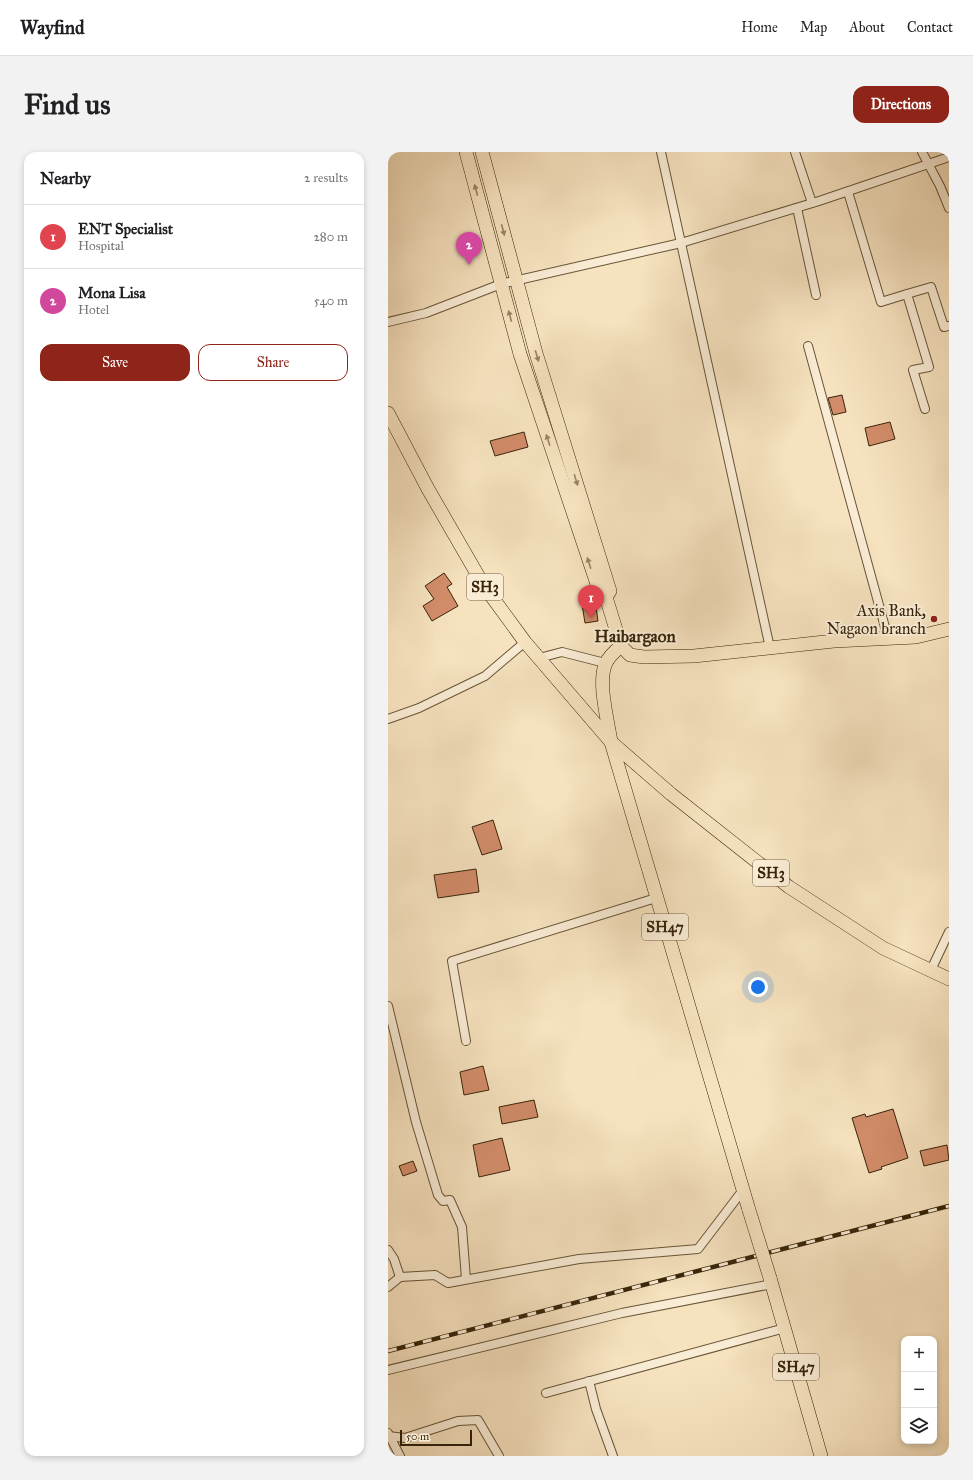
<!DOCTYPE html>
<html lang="en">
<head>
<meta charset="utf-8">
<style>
  :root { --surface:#fff; --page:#f2f2f2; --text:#202124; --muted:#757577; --line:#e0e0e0; --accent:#8f2418 }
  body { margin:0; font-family:"IM FELL Great Primer",serif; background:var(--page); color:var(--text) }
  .controls { position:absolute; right:12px; bottom:12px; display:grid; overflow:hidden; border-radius:8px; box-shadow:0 2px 6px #0003 }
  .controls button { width:36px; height:36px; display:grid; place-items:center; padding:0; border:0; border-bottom:1px solid var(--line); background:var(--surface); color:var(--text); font:20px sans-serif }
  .scale { position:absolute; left:12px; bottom:10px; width:72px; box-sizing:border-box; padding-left:4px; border:2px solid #382409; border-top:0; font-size:11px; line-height:14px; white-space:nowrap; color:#382409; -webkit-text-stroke:3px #f9ecd5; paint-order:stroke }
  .you { position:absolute; left:370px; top:835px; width:14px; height:14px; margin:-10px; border:3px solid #fff; border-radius:50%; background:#1a73e8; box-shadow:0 0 0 6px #1a73e833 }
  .badge { display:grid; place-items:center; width:26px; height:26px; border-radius:50%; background:var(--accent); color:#fff; font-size:13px; font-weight:700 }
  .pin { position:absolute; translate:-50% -33px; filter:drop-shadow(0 1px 2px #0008) }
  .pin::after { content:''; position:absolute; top:21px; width:14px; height:12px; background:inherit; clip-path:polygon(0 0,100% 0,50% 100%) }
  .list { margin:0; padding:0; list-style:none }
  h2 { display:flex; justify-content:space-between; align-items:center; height:52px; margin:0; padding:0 16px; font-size:17px }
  h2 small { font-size:13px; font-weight:400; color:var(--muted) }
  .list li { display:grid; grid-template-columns:26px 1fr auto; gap:12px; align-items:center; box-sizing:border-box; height:64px; padding:0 16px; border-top:1px solid var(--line) }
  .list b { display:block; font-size:15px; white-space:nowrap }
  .list p { margin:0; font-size:13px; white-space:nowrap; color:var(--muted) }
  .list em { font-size:13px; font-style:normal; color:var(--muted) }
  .actions { display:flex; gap:8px; padding:12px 16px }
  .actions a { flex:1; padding:9px 0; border:1px solid var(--accent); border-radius:12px; text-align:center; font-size:14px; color:var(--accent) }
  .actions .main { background:var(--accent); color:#fff }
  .icon { flex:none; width:22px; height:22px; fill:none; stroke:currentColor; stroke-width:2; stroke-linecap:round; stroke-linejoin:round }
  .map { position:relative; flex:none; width:561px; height:1304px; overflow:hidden; border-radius:12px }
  header { display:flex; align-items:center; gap:24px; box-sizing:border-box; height:56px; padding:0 20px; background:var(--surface); border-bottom:1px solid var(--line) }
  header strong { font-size:19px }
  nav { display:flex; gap:22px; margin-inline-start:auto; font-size:14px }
  .intro { display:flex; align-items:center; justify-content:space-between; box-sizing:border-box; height:96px; padding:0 24px }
  h1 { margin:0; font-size:28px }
  .button { padding:10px 18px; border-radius:12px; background:var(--accent); color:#fff; font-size:14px; font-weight:700 }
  main { display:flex; gap:24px; padding:0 24px }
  aside { flex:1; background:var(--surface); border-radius:12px; box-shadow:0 2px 6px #0003 }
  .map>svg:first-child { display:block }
</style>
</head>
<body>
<header>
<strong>Wayfind</strong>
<nav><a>Home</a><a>Map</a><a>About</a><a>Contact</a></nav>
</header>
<div class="intro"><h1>Find us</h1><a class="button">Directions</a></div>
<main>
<aside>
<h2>Nearby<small>2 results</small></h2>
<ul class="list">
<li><span class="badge" style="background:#e0444e">1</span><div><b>ENT Specialist</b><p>Hospital</p></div><em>280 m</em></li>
<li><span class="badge" style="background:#d1479c">2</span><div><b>Mona Lisa</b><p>Hotel</p></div><em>540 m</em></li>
</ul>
<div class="actions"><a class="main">Save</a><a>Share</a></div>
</aside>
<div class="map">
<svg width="561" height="1304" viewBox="0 0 561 1304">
  <rect width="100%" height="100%" fill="#f6e2bf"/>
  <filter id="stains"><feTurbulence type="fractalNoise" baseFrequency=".005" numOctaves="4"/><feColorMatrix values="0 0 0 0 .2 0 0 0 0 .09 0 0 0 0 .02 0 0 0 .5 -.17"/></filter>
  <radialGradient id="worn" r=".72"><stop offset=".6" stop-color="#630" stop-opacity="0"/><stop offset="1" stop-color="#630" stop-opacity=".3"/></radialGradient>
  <g fill="#d28c69" stroke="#382409">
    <polygon points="454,243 458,260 445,263 440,246"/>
    <polygon points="502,270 507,287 481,294 477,276"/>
    <polygon points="136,280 140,295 107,304 102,289"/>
    <polygon points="56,421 64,432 59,435 70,454 44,469 35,454 46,447 37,434"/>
    <polygon points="205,445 207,447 210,469 197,471 193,446"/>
    <polygon points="105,668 114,697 94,703 84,675"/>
    <polygon points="88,717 91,740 50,746 46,723"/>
    <polygon points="95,914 101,938 76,943 72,920"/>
    <polygon points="146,948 150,965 114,972 111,955"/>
    <polygon points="505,957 520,1006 493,1015 494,1017 481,1021 464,966 477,962 478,965"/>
    <polygon points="114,986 122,1018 91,1025 85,993"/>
    <polygon points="559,993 561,1008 536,1014 532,999"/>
    <polygon points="25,1009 29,1019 15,1024 11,1014"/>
  </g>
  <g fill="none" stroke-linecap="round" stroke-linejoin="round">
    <defs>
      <g id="minor">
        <polyline points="273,0 382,496"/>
        <polyline points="407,0 424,51"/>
        <polyline points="534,0 552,34 561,56"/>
        <polyline points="460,40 493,150 519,142 541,215 525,218 537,257"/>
        <polyline points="409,56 428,143"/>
        <polyline points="519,142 543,135 556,175 561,174"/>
        <polyline points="0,170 38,161 113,132 293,91 431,49 561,5"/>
        <polyline points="420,194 500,486"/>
        <polyline points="151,506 174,500 217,511"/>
        <polyline points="0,567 31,556 97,524 137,490"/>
        <polyline points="542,820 561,780"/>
        <polyline points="0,854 28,970 50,1043 55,1049 62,1048 74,1075 78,1127"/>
        <polyline points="78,889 64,809 268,746"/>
        <polyline points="0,1098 6,1107 12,1125 47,1123 60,1131 191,1107 310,1097 355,1038"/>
        <polyline points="0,1135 12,1125"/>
        <polyline points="0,1218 234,1161 384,1132"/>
        <polyline points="201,1229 208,1257 225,1304"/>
        <polyline points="158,1241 397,1176"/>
        <polyline points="0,1281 12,1304"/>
        <polyline points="0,1284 17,1286 70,1269 90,1268 111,1304"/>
      </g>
      <g id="primary">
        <polyline points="78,0 132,202 212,441 218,445 233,494 242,503 256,505 306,504 446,489 528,485 561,477"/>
        <polyline points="94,0 148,201 222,439 218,445"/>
        <polyline points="0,261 40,337 96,434 137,490 223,590 283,642 401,735 495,796 561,827"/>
        <path d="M 233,494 C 227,499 221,504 218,511 C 209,529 220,569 223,590 L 361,1058"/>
        <polyline points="382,1126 433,1304"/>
      </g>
    </defs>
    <use href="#minor" stroke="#685436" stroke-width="10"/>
    <use href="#primary" stroke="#382409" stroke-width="14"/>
    <use href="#minor" stroke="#f9ecd5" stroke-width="8"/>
    <use href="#primary" stroke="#f6e2bf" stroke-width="13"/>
    <defs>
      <polyline id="rail" points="0,1199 561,1054"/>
    </defs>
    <use href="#rail" stroke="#382409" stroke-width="4.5"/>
    <use href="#rail" stroke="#f9ecd5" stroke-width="3" stroke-dasharray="9" stroke-linecap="butt"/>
    <defs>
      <polyline id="primary-bridge" points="361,1058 382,1126"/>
    </defs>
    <use href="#primary-bridge" stroke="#382409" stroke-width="14" stroke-linecap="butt"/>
    <use href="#primary-bridge" stroke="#f6e2bf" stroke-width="13"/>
  </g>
  <defs><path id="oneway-solid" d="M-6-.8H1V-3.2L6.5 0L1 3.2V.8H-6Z"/></defs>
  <g fill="#978364">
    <use href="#oneway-solid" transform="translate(88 38) rotate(-105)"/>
    <use href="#oneway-solid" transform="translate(115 78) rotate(75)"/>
    <use href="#oneway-solid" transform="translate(122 164) rotate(-105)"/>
    <use href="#oneway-solid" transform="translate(149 204) rotate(73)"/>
    <use href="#oneway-solid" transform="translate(160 288) rotate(-108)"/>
    <use href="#oneway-solid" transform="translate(188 328) rotate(73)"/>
    <use href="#oneway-solid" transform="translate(201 411) rotate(-108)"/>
  </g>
  <circle fill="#8f2418" stroke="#f9ecd5" stroke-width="1.5" cx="546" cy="467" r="4"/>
  <g text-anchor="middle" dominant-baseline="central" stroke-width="4" stroke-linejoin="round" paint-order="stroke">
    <g fill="#f9ecd5" stroke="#726046" stroke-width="1">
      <rect x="79" y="422" width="36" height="26" rx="3"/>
      <rect x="365" y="708" width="36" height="26" rx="3"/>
      <rect x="254" y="762" width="46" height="26" rx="3"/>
      <rect x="385" y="1202" width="46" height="26" rx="3"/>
    </g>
    <g font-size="15" font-weight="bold" fill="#382409">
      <text x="97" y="435">SH3</text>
      <text x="383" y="721">SH3</text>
      <text x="277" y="775">SH47</text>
      <text x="408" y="1215">SH47</text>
    </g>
    <g font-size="16" fill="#382409" stroke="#f9ecd5" text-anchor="end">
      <text x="538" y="458">Axis Bank,<tspan x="538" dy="18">Nagaon branch</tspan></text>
    </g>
    <g font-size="17" font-weight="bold" fill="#382409" stroke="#f9ecd5">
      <text x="247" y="484">Haibargaon</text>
    </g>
  </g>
  <rect width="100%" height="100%" filter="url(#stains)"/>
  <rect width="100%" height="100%" fill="url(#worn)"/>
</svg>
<div class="controls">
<button>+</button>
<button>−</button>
<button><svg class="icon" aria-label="layers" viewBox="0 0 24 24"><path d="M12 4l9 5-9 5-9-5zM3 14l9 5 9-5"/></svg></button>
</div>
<div class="scale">50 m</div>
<div class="you"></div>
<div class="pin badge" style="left:203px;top:466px;background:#e0444e">1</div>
<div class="pin badge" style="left:81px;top:113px;background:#d1479c">2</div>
</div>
</main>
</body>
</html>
